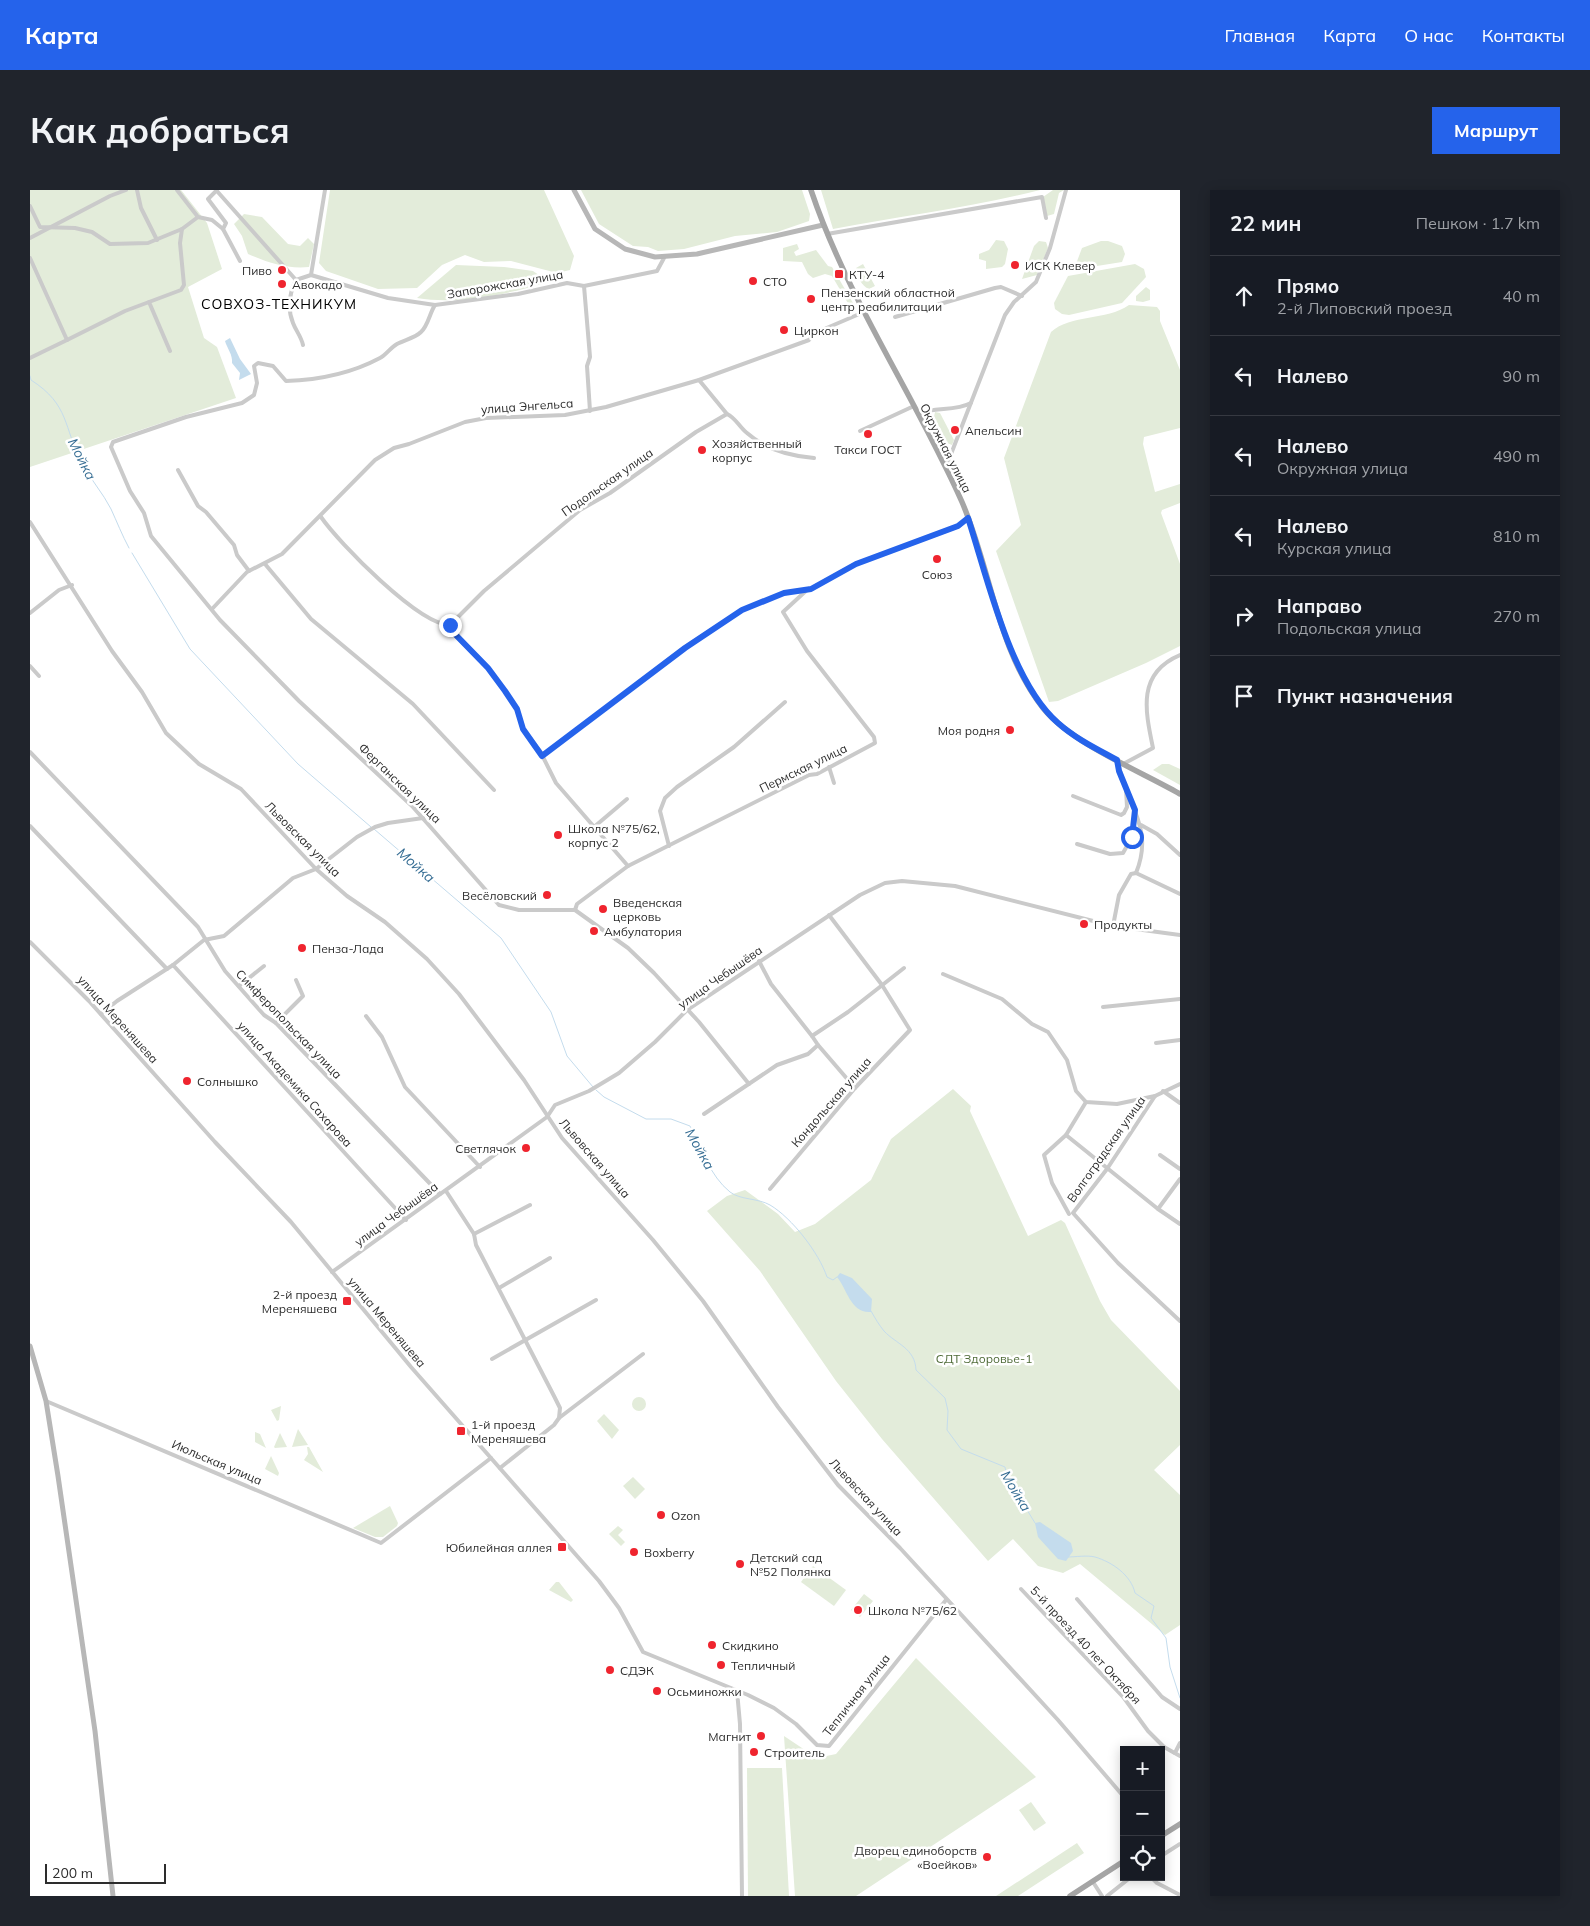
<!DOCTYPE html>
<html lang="ru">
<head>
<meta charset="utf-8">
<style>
  :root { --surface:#171b24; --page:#20242c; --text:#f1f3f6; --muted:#9ea1a6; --line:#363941; --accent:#2563eb }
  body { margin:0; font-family:Mulish,sans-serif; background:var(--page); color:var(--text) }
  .controls { position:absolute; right:15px; bottom:15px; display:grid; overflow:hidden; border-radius:0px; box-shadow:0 2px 12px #0003 }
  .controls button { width:45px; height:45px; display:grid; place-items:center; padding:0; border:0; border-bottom:1px solid var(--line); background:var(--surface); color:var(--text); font:25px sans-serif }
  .scale { position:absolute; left:15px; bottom:12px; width:121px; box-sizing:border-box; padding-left:5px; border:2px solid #2d2d2d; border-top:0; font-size:14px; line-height:18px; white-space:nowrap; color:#2d2d2d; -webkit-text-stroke:4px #fff; paint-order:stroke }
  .stop { position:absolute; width:15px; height:15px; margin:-11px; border:4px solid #2563eb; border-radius:50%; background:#fff }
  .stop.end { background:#2563eb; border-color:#fff; box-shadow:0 1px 5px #0008 }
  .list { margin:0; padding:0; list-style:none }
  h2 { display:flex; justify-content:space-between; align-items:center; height:65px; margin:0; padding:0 20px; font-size:21px }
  h2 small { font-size:16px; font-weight:400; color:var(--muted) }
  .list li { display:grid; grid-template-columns:32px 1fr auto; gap:15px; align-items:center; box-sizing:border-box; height:80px; padding:0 20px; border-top:1px solid var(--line) }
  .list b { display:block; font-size:19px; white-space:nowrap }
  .list p { margin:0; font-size:16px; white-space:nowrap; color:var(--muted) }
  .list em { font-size:16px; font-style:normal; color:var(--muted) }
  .icon { flex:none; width:28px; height:28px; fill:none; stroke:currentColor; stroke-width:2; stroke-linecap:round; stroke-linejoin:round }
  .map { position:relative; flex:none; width:1150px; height:1706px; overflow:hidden; border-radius:0px }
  header { display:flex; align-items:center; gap:30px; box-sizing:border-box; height:70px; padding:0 25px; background:var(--accent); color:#fff }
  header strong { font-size:24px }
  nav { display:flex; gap:28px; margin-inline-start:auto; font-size:18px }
  .intro { display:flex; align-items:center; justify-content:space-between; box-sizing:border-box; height:120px; padding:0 30px }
  h1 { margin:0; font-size:35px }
  .button { padding:12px 22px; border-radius:0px; background:var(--accent); color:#fff; font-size:18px; font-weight:700 }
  main { display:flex; gap:30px; padding:0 30px }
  aside { flex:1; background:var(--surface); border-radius:0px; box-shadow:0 2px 12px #0003 }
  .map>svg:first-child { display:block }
</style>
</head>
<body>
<header>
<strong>Карта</strong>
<nav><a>Главная</a><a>Карта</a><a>О нас</a><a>Контакты</a></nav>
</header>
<div class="intro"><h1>Как добраться</h1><a class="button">Маршрут</a></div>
<main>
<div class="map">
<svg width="1150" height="1706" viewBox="0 0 1150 1706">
  <rect width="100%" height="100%" fill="#fff"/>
  <g fill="#e3ecda">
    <polygon points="0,0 151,0 177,33 192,79 158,97 174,148 187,157 206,208 0,277"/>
    <polygon points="300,0 514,0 544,66 540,80 527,83 481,71 454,72 435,65 412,75 387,98 348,99 296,81 289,73"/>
    <polygon points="551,0 772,0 780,24 779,31 747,42 705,46 654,59 628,61 618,57 603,56 569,34"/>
    <path d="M 791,0 L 1010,0 C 942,17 872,26 803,39 Z"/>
    <polygon points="1023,0 1034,0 1029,3 1024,24 1017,26 1013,7"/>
    <path d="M 214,24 L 232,27 L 258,54 L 270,56 L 278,48 L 284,54 L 279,77 C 256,79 239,73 218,64 L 212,46 L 204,34 Z"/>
    <polygon points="966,50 974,51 978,59 975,74 972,77 956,79 956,71 949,69 949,64 959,60"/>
    <polygon points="1009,51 1016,52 1018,58 1007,85 992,89 1004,56"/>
    <polygon points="1071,51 1078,51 1092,56 1095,64 1092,72 1048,79 1046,74 1052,58"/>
    <polygon points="767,54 769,59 764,62 766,66 786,60 798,76 802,77 823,113 819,115 802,86 795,84 783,88 778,84 772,72 753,71 753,58"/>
    <path d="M 833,74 L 845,96 L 839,99 C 832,97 826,85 826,78 Z"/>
    <polygon points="1105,74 1114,79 1116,87 1092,113 1039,125 1032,124 1025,119 1024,113 1038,86"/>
    <path d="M 426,75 L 474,77 L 503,81 L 519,92 C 478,104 429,115 387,108 Z"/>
    <polygon points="1116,97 1120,100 1120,110 1113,112 1106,111 1106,106"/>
    <path d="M 1099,115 L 1127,117 L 1130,121 L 1130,131 L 1150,180 L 1150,238 L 1114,247 L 1113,254 L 1125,302 L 1150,294 L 1150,313 L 1132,320 L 1131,323 L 1150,374 L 1150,456 L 1116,473 L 1028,511 L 1019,512 L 966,361 L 991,335 L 974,268 L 1021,142 C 1041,124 1076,131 1099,115 Z"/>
    <polygon points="905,222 910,223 924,250 922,255 917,253 904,227"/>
    <polygon points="1132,574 1139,574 1150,579 1150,595 1123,580"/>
    <polygon points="923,899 941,916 940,921 998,1046 1031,1030 1035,1033 1070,1111 1081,1130 1150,1201 1150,1255 1124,1280 1150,1305 1150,1435 1135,1445 1050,1374 1033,1383 1008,1376 983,1349 958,1371 852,1249 806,1191 730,1081 677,1021 697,1006 715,1000 748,1024 765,1042 785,1034 841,990 861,949"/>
    <circle cx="609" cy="1214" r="7"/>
    <polygon points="251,1216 249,1230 247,1231 241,1220"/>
    <polygon points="574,1224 589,1240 582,1249 567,1231"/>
    <polygon points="268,1239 278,1255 262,1257"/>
    <polygon points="225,1242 230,1244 236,1258 225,1252"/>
    <polygon points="250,1243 257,1257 245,1258 244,1257"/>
    <polygon points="277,1257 279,1257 293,1282 274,1270 278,1264"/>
    <polygon points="241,1266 249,1283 248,1286 235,1279"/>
    <polygon points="603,1287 615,1299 605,1309 593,1296"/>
    <polygon points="360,1316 368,1333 367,1336 353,1347 345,1347 323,1338"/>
    <polygon points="588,1336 593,1340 588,1345 595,1352 591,1356 579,1344"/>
    <polygon points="783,1376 816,1400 804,1416 771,1392"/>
    <polygon points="526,1392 529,1392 543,1410 541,1412 519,1400"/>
    <polygon points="834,1404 843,1411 830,1427 821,1420"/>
    <polygon points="886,1468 1006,1587 826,1706 765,1706 754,1546 787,1568 806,1564"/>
    <polygon points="717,1578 752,1578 759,1706 718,1706"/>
    <polygon points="1001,1612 1016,1633 1004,1641 989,1620"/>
    <polygon points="1047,1653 1054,1663 988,1706 966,1706"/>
  </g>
  <g fill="#c4dced">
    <path d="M 200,148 L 210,169 L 221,184 L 209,190 L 210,183 L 202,173 C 203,165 197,158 195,151 Z"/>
    <path d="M 810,1083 L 822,1088 L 842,1109 L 841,1122 C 821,1124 817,1099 807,1087 Z"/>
    <polygon points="1010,1332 1041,1353 1043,1361 1036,1371 1028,1369 1008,1347 1005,1333"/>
  </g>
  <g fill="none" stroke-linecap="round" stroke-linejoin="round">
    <g stroke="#c4dced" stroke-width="1">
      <path d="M 0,186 L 1,190 C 40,215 33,237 52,273 C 60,289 73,303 81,319 C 87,332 92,345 99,358"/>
      <polyline points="102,363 160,459 268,574 341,637"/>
      <polyline points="344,639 471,748 521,822 537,866 563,897"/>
      <path d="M 566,900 L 574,907 L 616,929 L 641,929 L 660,936 C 671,958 680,986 700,1002 C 710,1010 728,1008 740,1015 C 762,1028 789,1063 797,1087 L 803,1090 L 807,1087"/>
      <path d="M 841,1121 C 845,1128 849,1135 854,1141 C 866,1154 885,1158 886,1180 L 915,1208 L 918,1221 L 917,1240 L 931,1259 L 975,1277 L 977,1287 L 1005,1333"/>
      <path d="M 1037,1367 C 1046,1367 1057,1365 1065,1367 C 1082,1372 1101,1385 1105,1403 L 1124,1416 L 1121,1428 L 1136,1448 L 1140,1477 L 1150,1508"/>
    </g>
    <g stroke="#cacaca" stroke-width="4">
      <polyline points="107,0 111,18 127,50"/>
      <polyline points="147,0 168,27 182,30 193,39"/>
      <polyline points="186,0 266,90"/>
      <polyline points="187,0 178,9 196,33 193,39 210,71"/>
      <polyline points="0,16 10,37 45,38 62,42 80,54 118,53 152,39 168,27"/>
      <polyline points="797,44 1012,7 1016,28"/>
      <polyline points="0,48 80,6 96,0"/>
      <polyline points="0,68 37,150 95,121 119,112"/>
      <path d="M 634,68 L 627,81 L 554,96 L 537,93 L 488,104 L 405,115 C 400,122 398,136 391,142 C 385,148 374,150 367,154 C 360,158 356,165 350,168 C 322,183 288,190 256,191 L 243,176 L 228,173 L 224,176 L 227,193 L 224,205 L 212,213 L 156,227 L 83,252 L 81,257 L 100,301 L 114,323 L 121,346 L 190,430 L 269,511 L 382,616 L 469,715 L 489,720 L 545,720 L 598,758 L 624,783 L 669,832 L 719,894"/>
      <polyline points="281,85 358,108 405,115"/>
      <polyline points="554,96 560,167 557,176 560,221"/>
      <polyline points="865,127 965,98 971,97 992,106"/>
      <path d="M 273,155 C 271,146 266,141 263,133 C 257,118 259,104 266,90 L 281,85 L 295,0"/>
      <polyline points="140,161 119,112 151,100 154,95 150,53 152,39"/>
      <polyline points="0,168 37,150"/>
      <path d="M 697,224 C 706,228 709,237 717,243 C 735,259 760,266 784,268"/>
      <path d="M 888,224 C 905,216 924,222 941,213"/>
      <polyline points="830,241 884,216"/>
      <polyline points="916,277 975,125 984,112 1006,92 1020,58 1036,0"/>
      <polyline points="148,280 168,316 176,322 204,355 207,365 219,381"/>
      <path d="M 291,327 C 309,353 389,435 420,435 L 454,401 L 550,320 L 580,303 L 666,242 L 697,224 L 669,190"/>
      <polyline points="0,332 82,461 112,502 136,543 169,574 211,599 286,679 317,706 355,732 397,769 429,804 494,890 532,948 623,1050 673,1111 748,1217 808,1295 870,1358 1028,1530 1094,1607"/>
      <polyline points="235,374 281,429 383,514 464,600"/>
      <polyline points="182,419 217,382 252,364 345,270 364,258 379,254 435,232 456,228 535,225 576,217 669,190 779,150 785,143 834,122"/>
      <polyline points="0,423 29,400 42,395"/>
      <polyline points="420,435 421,441 458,478 475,501 487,519 493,539 510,561 526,593 598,676"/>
      <polyline points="0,476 9,486"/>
      <polyline points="0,562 168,737 195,781 234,825 246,833 410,1004"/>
      <polyline points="512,566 655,457 712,420 755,403 781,399 826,374 929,336 938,328"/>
      <path d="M 1088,572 C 1095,613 1125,637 1106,683"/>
      <path d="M 1095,573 L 1123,558 C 1115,520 1107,483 1150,465"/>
      <polyline points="799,577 804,593"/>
      <polyline points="1043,606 1091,625 1094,623 1097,617 1096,599"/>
      <polyline points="1111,635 1127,644 1150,665"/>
      <polyline points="0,636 137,779"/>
      <polyline points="564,637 597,609"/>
      <polyline points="1047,654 1080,664 1093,663 1102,647 1105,622"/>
      <polyline points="639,656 630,621 635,608 647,597 704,557 755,512"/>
      <polyline points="545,720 547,714 598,676 779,585 787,584 845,553 844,547 777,461 753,422 778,399"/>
      <polyline points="1083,736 1089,705 1101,684 1106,683 1150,704"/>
      <polyline points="0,752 59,811 185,952 261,1032 381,1177 569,1391 589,1418 613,1462 718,1505 744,1518 766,1534 787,1555 799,1556 916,1410"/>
      <polyline points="729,771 741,794 782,846"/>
      <polyline points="143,775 376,1030"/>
      <polyline points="913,784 972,809 1002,834 1018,842 1037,870 1046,901 1056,912 1087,914 1125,906"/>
      <polyline points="209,796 234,776"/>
      <polyline points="1073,817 1150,809"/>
      <polyline points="71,824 87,811 143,775 174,750 194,746 263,688 286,679 327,647 345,637 358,633 393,628"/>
      <polyline points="336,826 352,847 375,897 450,977"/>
      <polyline points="246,833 273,806 266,790"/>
      <polyline points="1126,853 1150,850"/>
      <polyline points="788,855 825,898"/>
      <polyline points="1150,894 1125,906 1077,979 1043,1023 1088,1073 1150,1131"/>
      <polyline points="1133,901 1150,913"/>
      <polyline points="674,924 747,875 778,864 788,855 782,846 818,822 874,778"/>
      <polyline points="1036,945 1128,1019 1150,1034"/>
      <polyline points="1130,965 1150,979"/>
      <polyline points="740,999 825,898 880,840 852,795 799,725"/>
      <polyline points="416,1001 444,1044 446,1055 524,1206 530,1218 529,1228"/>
      <polyline points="1128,1019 1150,989"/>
      <polyline points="1039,1024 1022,993 1014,965 1036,945 1056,912"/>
      <polyline points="444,1044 500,1015"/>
      <polyline points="302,1082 517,927 525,915 559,901 589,883 625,852 657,820 830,705 855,693 872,691 925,696 1083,736 1150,745"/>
      <polyline points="469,1098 520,1068"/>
      <polyline points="462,1169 566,1110"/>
      <polyline points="16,1211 351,1353 461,1268"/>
      <polyline points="470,1278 524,1235 529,1228 613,1164"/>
      <polyline points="991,1399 1094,1508 1118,1541 1134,1557 1150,1566"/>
      <polyline points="1047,1409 1132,1507 1150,1519"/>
      <polyline points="707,1501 710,1534 712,1706"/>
      <polyline points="1145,1563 1150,1553"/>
      <polyline points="1131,1666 1150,1654"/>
      <polyline points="1121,1687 1127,1693 1150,1705"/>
      <polyline points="1063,1692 1072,1706"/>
      <polyline points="1077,1706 1101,1687"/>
    </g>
    <g stroke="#b7b7b7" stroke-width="5">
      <polyline points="544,0 565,39 595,59 625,67 667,64 793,35"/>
      <polyline points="0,1156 16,1211 28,1286 65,1541 83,1706"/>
    </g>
    <g stroke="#a5a5a5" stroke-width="5.5">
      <path d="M 781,0 C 818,110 885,206 932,312 C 961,379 967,460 1013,518 C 1041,553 1110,581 1150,604"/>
      <polyline points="1131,1646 1150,1634"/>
      <polyline points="1040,1706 1094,1671"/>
    </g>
  </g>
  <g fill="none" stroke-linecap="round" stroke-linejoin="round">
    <path stroke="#2563eb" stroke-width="6" d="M 420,435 L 422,441 L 458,478 L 475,501 L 487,519 L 493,539 L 512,566 L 655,458 L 712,420 L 754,403 L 781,399 L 826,374 L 928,336 L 938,328 C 958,389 980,491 1028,533 C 1046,549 1067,559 1087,570 L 1089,581 L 1105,620 L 1102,647"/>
  </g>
  <g fill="#ef242e" stroke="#fff" stroke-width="2">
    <circle cx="985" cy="75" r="5"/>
    <circle cx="252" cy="80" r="5"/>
    <rect x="804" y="79" width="10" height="10" rx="2.5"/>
    <circle cx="723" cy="91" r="5"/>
    <circle cx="252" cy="94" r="5"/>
    <circle cx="781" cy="109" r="5"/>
    <circle cx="754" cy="140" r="5"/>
    <circle cx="925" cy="240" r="5"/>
    <circle cx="838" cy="244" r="5"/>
    <circle cx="672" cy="260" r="5"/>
    <circle cx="907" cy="369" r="5"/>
    <circle cx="980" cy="540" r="5"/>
    <circle cx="528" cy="645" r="5"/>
    <circle cx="517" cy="705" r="5"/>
    <circle cx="573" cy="719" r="5"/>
    <circle cx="1054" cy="734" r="5"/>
    <circle cx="564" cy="741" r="5"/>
    <circle cx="272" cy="758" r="5"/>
    <circle cx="157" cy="891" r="5"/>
    <circle cx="496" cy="958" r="5"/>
    <rect x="312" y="1106" width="10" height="10" rx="2.5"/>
    <rect x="426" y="1236" width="10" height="10" rx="2.5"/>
    <circle cx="631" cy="1325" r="5"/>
    <rect x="527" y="1352" width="10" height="10" rx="2.5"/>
    <circle cx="604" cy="1362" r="5"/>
    <circle cx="710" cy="1374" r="5"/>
    <circle cx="828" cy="1420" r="5"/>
    <circle cx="682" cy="1455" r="5"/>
    <circle cx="691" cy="1475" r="5"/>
    <circle cx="580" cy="1480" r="5"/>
    <circle cx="627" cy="1501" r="5"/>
    <circle cx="731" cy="1546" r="5"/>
    <circle cx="724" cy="1562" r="5"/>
    <circle cx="957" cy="1667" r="5"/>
  </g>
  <g text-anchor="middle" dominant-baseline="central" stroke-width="5" stroke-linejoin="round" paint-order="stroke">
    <g font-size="12" fill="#2d2d2d" stroke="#fff" text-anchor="start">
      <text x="995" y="75">ИСК Клевер</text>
      <text x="242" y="80" text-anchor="end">Пиво</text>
      <text x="819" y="84">КТУ-4</text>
      <text x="733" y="91">СТО</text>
      <text x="262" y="94">Авокадо</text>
      <text x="791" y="102">Пензенский областной<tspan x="791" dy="14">центр реабилитации</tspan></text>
      <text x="764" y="140">Циркон</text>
      <text x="935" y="240">Апельсин</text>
      <text x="682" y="253">Хозяйственный<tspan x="682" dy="14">корпус</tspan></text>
      <text x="838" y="259" text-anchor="middle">Такси ГОСТ</text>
      <text x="907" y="384" text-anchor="middle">Союз</text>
      <text x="970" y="540" text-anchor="end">Моя родня</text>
      <text x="538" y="638">Школа №75/62,<tspan x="538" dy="14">корпус 2</tspan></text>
      <text x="507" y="705" text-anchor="end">Весёловский</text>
      <text x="583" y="712">Введенская<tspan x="583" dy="14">церковь</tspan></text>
      <text x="1064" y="734">Продукты</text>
      <text x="574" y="741">Амбулатория</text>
      <text x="282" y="758">Пенза-Лада</text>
      <text x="167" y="891">Солнышко</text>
      <text x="486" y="958" text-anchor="end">Светлячок</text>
      <text x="307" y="1104" text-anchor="end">2-й проезд<tspan x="307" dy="14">Мереняшева</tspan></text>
      <text x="441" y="1234">1-й проезд<tspan x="441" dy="14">Мереняшева</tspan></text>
      <text x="641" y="1325">Ozon</text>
      <text x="522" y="1357" text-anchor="end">Юбилейная аллея</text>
      <text x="614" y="1362">Boxberry</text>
      <text x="720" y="1367">Детский сад<tspan x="720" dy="14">№52 Полянка</tspan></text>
      <text x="838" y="1420">Школа №75/62</text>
      <text x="692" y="1455">Скидкино</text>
      <text x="701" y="1475">Тепличный</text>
      <text x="590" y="1480">СДЭК</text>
      <text x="637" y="1501">Осьминожки</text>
      <text x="721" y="1546" text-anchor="end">Магнит</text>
      <text x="734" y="1562">Строитель</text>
      <text x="947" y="1660" text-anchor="end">Дворец единоборств<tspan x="947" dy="14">«Воейков»</tspan></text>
    </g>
    <g font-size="12" fill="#2d2d2d" stroke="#fff">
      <text transform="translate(475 94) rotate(-10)">Запорожская улица</text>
      <text transform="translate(497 216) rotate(-4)">улица Энгельса</text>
      <text transform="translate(916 258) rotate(63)">Окружная улица</text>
      <text transform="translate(577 292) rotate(-35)">Подольская улица</text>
      <text transform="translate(773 578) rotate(-26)">Пермская улица</text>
      <text transform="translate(370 593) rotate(44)">Ферганская улица</text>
      <text transform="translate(273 649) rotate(45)">Львовская улица</text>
      <text transform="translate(690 787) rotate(-35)">улица Чебышёва</text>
      <text transform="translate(88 829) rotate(48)">улица Мереняшева</text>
      <text transform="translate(259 834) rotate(46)">Симферопольская улица</text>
      <text transform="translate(265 894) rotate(48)">улица Академика Сахарова</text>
      <text transform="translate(801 912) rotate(-49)">Кондольская улица</text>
      <text transform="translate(1076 959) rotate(-55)">Волгоградская улица</text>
      <text transform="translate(565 968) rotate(49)">Львовская улица</text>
      <text transform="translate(366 1024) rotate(-36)">улица Чебышёва</text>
      <text transform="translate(357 1132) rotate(50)">улица Мереняшева</text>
      <text transform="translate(187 1272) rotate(23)">Июльская улица</text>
      <text transform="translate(836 1307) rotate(47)">Львовская улица</text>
      <text transform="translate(1056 1455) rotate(47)">5-й проезд 40 лет Октября</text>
      <text transform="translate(826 1505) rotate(-52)">Тепличная улица</text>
    </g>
    <g font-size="12" fill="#4f6b38" stroke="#fff">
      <text x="954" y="1168">СДТ Здоровье-1</text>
    </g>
    <g font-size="14" letter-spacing="1" fill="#000" stroke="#fff">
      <text x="249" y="114">СОВХОЗ-ТЕХНИКУМ</text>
    </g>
    <g font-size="14" font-style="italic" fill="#376e94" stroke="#fff">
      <text transform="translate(52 269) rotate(63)">Мойка</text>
      <text transform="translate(386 675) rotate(41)">Мойка</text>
      <text transform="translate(670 959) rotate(61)">Мойка</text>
      <text transform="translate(986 1301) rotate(59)">Мойка</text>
    </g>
  </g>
</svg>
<div class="controls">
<button>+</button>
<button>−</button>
<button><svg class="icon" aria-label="locate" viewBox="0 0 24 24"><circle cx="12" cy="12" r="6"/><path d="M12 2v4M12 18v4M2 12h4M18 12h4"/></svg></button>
</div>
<div class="scale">200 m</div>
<div class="stop" style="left:1102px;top:647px"></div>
<div class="stop end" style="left:420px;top:435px"></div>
</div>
<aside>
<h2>22 мин<small>Пешком · 1.7 km</small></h2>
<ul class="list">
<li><svg class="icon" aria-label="ahead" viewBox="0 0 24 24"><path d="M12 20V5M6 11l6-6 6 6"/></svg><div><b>Прямо</b><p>2-й Липовский проезд</p></div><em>40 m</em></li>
<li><svg class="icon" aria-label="left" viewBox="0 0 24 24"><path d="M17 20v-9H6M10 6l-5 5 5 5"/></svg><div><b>Налево</b></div><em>90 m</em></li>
<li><svg class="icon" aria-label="left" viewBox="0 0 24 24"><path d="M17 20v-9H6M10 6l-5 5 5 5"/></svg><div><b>Налево</b><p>Окружная улица</p></div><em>490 m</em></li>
<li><svg class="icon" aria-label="left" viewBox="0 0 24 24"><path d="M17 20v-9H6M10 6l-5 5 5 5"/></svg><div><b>Налево</b><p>Курская улица</p></div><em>810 m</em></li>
<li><svg class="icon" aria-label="right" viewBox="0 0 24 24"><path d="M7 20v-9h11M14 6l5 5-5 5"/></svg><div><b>Направо</b><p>Подольская улица</p></div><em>270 m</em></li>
<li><svg class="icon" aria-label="arrive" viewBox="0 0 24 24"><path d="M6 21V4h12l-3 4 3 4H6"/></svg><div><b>Пункт назначения</b></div></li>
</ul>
</aside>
</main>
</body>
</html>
